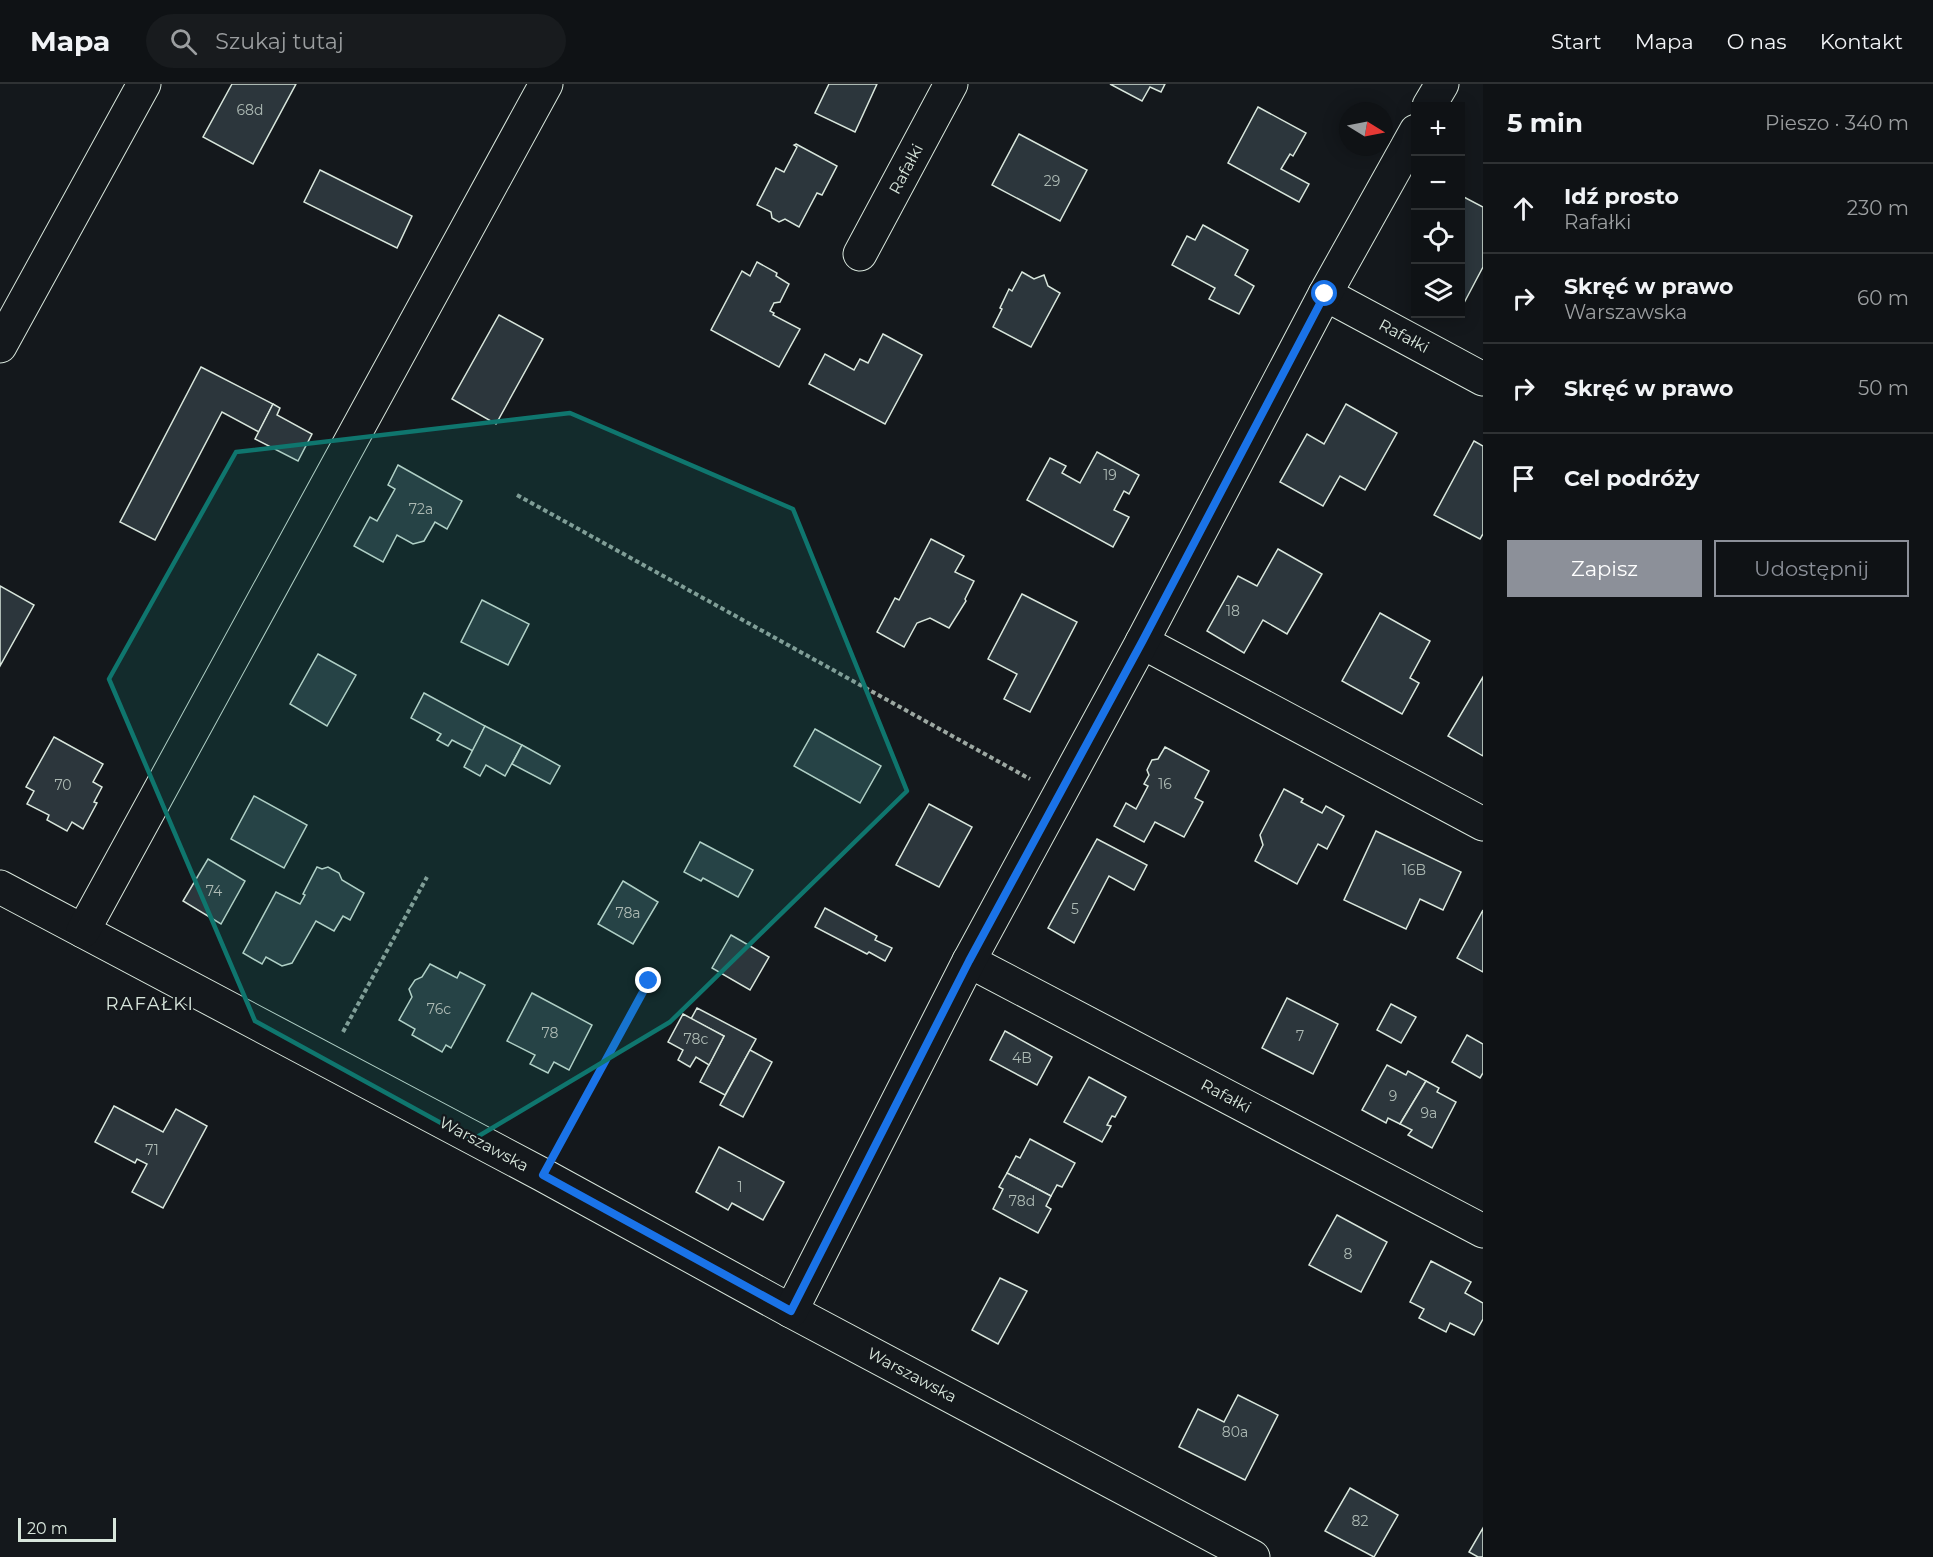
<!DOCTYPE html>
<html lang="pl">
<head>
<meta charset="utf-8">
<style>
  :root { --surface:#0f1215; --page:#181b1e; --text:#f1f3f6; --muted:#9b9ea0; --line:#2f3234; --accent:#8c9099 }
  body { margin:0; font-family:Montserrat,sans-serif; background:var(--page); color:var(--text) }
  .controls { position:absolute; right:18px; top:18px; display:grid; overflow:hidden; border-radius:0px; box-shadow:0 3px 15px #0003 }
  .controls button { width:54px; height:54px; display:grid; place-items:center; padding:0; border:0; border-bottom:2px solid var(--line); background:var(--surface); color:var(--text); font:30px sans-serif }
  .compass { position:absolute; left:1339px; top:18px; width:54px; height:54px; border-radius:50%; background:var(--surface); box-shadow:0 3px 15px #0003; rotate:100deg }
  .scale { position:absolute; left:18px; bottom:15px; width:98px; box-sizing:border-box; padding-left:6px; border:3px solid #d8e6dc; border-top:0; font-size:16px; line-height:21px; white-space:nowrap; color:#d8e6dc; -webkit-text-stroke:4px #14181c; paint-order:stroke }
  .stop { position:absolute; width:18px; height:18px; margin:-14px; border:4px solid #1a73e8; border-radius:50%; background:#fff }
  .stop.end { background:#1a73e8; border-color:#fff; box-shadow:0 2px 6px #0008 }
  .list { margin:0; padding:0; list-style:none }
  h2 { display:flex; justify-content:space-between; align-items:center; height:78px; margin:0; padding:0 24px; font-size:26px }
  h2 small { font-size:20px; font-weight:400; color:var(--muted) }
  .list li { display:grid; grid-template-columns:39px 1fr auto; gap:18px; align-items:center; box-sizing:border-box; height:90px; padding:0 24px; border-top:2px solid var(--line) }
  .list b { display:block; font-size:22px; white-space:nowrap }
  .list p { margin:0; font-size:20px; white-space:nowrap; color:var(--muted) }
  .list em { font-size:20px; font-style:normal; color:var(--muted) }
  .actions { display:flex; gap:12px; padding:18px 24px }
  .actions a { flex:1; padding:14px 0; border:2px solid var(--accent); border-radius:0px; text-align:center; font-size:21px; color:var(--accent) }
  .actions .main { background:var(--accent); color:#fff }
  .icon { flex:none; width:33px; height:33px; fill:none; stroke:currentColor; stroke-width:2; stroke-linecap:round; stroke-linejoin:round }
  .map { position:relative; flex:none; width:1483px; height:1473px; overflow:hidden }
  header { display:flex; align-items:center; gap:36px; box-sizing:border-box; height:84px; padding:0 30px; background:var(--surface); border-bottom:2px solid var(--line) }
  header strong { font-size:28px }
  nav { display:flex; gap:33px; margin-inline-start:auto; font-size:21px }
  .search { width:420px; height:54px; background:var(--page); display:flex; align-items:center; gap:15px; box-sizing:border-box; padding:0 21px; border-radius:33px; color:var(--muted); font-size:22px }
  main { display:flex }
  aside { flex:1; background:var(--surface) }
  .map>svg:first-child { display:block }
</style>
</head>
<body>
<header>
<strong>Mapa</strong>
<div class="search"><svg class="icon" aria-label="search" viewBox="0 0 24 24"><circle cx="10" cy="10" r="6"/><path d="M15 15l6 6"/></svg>Szukaj tutaj</div>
<nav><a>Start</a><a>Mapa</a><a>O nas</a><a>Kontakt</a></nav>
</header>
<main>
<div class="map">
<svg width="1483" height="1473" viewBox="0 0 1483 1473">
  <rect width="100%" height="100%" fill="#14181c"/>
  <g fill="#2c363c" stroke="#d8e6dc" stroke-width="1.5">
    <polygon points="232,0 296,0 253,80 203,53"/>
    <polygon points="829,0 877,0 855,48 815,29"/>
    <polygon points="1110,0 1165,0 1161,8 1150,3 1142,17"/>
    <polygon points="1258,23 1306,49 1293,72 1290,70 1281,85 1309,100 1299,118 1228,79"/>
    <polygon points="1019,50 1087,86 1060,137 992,101"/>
    <polygon points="796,60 837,82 822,111 817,109 799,143 785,135 779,138 772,134 771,128 757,121 776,84 784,88 797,63 794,61"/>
    <polygon points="320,86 412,132 397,164 304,118"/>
    <polygon points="1460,111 1483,123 1483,183 1464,219 1460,218"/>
    <polygon points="1203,141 1248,166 1235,191 1254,202 1239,230 1209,215 1215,204 1172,181 1187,152 1195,156"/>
    <polygon points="757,178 777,189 776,192 789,200 780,218 774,219 770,227 774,229 773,231 800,245 779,283 711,246 742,187 750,192"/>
    <polygon points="1022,188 1034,195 1044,191 1048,202 1060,209 1031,263 993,243 1002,225 1000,224 1009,205 1012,207"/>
    <polygon points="499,231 543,255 496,340 452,315"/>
    <polygon points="883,250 922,271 885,340 809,300 825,270 854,286 860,275 868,279"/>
    <polygon points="201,283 273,320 259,348 222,328 155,456 120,438"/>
    <polygon points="273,320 280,324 277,331 312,350 298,377 255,355"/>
    <polygon points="1346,320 1397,349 1365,406 1340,392 1323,422 1280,398 1307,350 1324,360"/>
    <polygon points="1474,357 1483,362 1483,450 1480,455 1434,431"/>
    <polygon points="1097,368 1139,391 1129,410 1124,407 1114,426 1129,433 1113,463 1027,416 1050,374 1066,382 1062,389 1080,399"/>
    <polygon points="398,381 462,417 447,445 435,438 424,457 413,460 397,451 383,478 354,462 370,433 377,437 395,405 388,401"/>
    <polygon points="931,455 964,472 955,488 974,497 965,515 966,517 949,544 930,534 917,539 904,563 877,548 895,514 899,516"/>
    <polygon points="1278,465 1322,490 1287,550 1263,536 1244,569 1207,547 1238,492 1257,502"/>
    <polygon points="0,502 34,521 0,582"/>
    <polygon points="1022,510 1077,538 1030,628 1004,615 1017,590 988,575"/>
    <polygon points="482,516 529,540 508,581 461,558"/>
    <polygon points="1380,529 1430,557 1410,594 1419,599 1402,630 1342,597"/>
    <polygon points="318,570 356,591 327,642 290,620"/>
    <polygon points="1483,593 1483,672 1448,652"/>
    <polygon points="424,609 485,642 473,667 452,656 448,662 437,656 441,650 411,634"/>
    <polygon points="485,642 522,661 505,692 486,681 480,692 464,683"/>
    <polygon points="815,645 881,682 860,719 794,682"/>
    <polygon points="54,653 103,680 93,698 102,703 94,718 97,719 83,745 72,738 67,747 47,736 49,731 27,720 34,707 26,703"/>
    <polygon points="522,661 560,682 550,700 512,680"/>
    <polygon points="1165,663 1209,687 1195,714 1203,718 1184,753 1155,738 1144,758 1114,742 1126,719 1136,725 1148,702 1144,700 1149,691 1147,686 1152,676 1158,675"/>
    <polygon points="1284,705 1303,715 1301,718 1322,729 1326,722 1344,732 1327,765 1318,760 1297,800 1255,777 1263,761 1260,751"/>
    <polygon points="254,712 307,741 284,784 231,755"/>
    <polygon points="929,720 972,743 939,803 896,781"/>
    <polygon points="1376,747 1461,788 1443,826 1420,815 1406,845 1344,816"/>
    <polygon points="1097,755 1147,781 1134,806 1109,792 1074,859 1048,844"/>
    <polygon points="700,758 753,786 738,813 703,794 701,797 684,788"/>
    <polygon points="208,775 245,797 221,840 183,817"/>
    <polygon points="317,783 322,785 328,783 339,789 342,796 364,809 350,836 343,832 334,847 316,837 292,879 282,882 266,873 262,880 243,869 276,808 300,820 305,811 303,810"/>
    <polygon points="623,797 658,818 633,860 598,840"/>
    <polygon points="825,824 877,852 875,856 892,864 885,877 869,868 867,870 815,843"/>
    <polygon points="1483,826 1483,888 1457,874"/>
    <polygon points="731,851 769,873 750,906 712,884"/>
    <polygon points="430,880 457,894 460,888 485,901 451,964 446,961 442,968 412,951 415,945 399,936 412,913 409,905 415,896 422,893"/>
    <polygon points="532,909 592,941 569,986 554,978 548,989 530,980 535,971 507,957"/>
    <polygon points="1287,914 1338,940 1313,990 1262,964"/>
    <polygon points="1391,920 1416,933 1401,959 1377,946"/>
    <polygon points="697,924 756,955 725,1011 700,998 724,952 691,935"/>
    <polygon points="683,930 724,952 709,981 696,973 690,983 678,976 683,966 668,958"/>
    <polygon points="1005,947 1052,973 1037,1001 990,976"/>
    <polygon points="1467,951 1483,960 1483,989 1480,994 1452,978"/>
    <polygon points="750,966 772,978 743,1033 720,1021"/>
    <polygon points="1387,981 1406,991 1408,987 1426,997 1400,1040 1388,1034 1386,1039 1362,1026"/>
    <polygon points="1089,993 1126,1013 1115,1033 1112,1032 1107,1041 1111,1042 1102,1058 1064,1038"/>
    <polygon points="1426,997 1439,1004 1437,1008 1456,1018 1432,1064 1408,1051 1412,1046 1400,1040"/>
    <polygon points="114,1022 163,1048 176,1025 207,1042 163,1124 132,1108 147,1080 137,1075 135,1079 95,1058"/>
    <polygon points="1030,1055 1075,1079 1062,1103 1057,1101 1051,1112 1007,1089 1016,1072 1020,1074"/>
    <polygon points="719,1063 784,1098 763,1136 732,1119 728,1126 696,1108"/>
    <polygon points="1007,1089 1051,1112 1046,1122 1051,1125 1038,1149 993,1125 1003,1105 999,1103"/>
    <polygon points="1337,1131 1387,1158 1361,1208 1309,1181"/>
    <polygon points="1431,1177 1471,1198 1465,1209 1483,1219 1483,1235 1474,1251 1450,1239 1446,1248 1419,1234 1424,1225 1410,1218"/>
    <polygon points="1000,1194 1027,1207 998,1260 972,1246"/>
    <polygon points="1238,1311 1278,1331 1245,1396 1179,1363 1198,1325 1224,1338"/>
    <polygon points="1350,1404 1398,1431 1374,1473 1325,1447"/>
    <polygon points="1483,1444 1483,1473 1478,1473 1469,1468"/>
  </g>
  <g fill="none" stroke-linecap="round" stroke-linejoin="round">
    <defs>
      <g id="minor">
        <polyline points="1429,22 1442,0"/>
        <polyline points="860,170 951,0"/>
        <polyline points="1325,210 1483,295"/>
        <polyline points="0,262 144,0"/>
        <polyline points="1142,558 1483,740"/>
        <polyline points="0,803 543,1091 791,1227 1253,1473"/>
        <polyline points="83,847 546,0"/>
        <polyline points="969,877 1483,1147"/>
        <polyline points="791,1227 969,877 1142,558 1325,210 1416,47"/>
      </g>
    </defs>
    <use href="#minor" stroke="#d8e6dc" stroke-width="35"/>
    <g stroke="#9da8a2" stroke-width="4" stroke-dasharray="4.5 3" stroke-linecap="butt">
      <polyline points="517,411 1030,695"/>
      <polyline points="343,948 427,793"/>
      <polyline points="559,1062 649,897"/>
    </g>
    <use href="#minor" stroke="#14181c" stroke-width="33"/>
  </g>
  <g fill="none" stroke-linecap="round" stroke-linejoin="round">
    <polyline stroke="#1a73e8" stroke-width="8" points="649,897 543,1091 791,1227 969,877 1142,558 1325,210"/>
  </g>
  <path fill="#0f766e" fill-opacity="0.2" stroke="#0f766e" stroke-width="4.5" stroke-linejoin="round" d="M 570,329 L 793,425 L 907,707 L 670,938 L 472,1056 L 255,937 L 109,595 L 236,368 Z"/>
  <g text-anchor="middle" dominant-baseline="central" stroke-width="4.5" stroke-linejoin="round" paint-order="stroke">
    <g font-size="14" fill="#adbab4">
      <text x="250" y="26">68d</text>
      <text x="1052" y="97">29</text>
      <text x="1110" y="391">19</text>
      <text x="421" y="425">72a</text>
      <text x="1233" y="527">18</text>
      <text x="1165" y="700">16</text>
      <text x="63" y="701">70</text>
      <text x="1414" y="786">16B</text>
      <text x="214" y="807">74</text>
      <text x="1075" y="825">5</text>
      <text x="628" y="829">78a</text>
      <text x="439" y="925">76c</text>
      <text x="550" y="949">78</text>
      <text x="1300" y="952">7</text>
      <text x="696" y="955">78c</text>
      <text x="1022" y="974">4B</text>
      <text x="1393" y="1012">9</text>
      <text x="1429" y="1029">9a</text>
      <text x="152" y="1066">71</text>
      <text x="740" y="1103">1</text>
      <text x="1022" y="1117">78d</text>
      <text x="1348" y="1170">8</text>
      <text x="1235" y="1348">80a</text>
      <text x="1360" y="1437">82</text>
    </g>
    <g font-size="16" fill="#d8e6dc" stroke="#14181c">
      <text transform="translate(906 85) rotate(-62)">Rafałki</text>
      <text transform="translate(1404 252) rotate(28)">Rafałki</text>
      <text transform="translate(1226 1012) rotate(28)">Rafałki</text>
      <text transform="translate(484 1060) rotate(28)">Warszawska</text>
      <text transform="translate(912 1291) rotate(28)">Warszawska</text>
    </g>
    <g font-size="18" letter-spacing="1.5" fill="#d8e6dc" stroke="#14181c">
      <text x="150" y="920">RAFAŁKI</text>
    </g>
  </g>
</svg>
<div class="controls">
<button>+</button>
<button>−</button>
<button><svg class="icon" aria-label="locate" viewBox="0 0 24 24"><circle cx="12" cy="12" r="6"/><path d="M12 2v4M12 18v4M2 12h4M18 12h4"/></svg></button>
<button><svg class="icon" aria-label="layers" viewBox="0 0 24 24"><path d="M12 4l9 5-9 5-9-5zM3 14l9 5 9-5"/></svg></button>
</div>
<svg class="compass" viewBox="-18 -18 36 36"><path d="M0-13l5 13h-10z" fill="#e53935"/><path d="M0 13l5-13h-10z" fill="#9b9ea0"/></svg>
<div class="scale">20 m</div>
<div class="stop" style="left:1325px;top:210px"></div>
<div class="stop end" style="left:649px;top:897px"></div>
</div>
<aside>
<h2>5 min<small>Pieszo · 340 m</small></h2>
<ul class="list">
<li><svg class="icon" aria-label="ahead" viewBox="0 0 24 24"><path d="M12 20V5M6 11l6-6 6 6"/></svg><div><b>Idź prosto</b><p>Rafałki</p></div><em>230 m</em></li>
<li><svg class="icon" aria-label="right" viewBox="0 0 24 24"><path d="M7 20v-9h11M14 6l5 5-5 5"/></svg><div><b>Skręć w prawo</b><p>Warszawska</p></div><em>60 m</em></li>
<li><svg class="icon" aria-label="right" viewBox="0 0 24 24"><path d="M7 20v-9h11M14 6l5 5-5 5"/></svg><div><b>Skręć w prawo</b></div><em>50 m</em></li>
<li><svg class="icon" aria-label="arrive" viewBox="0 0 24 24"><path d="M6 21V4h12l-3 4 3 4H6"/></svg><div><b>Cel podróży</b></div></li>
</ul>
<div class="actions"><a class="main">Zapisz</a><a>Udostępnij</a></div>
</aside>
</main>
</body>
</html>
